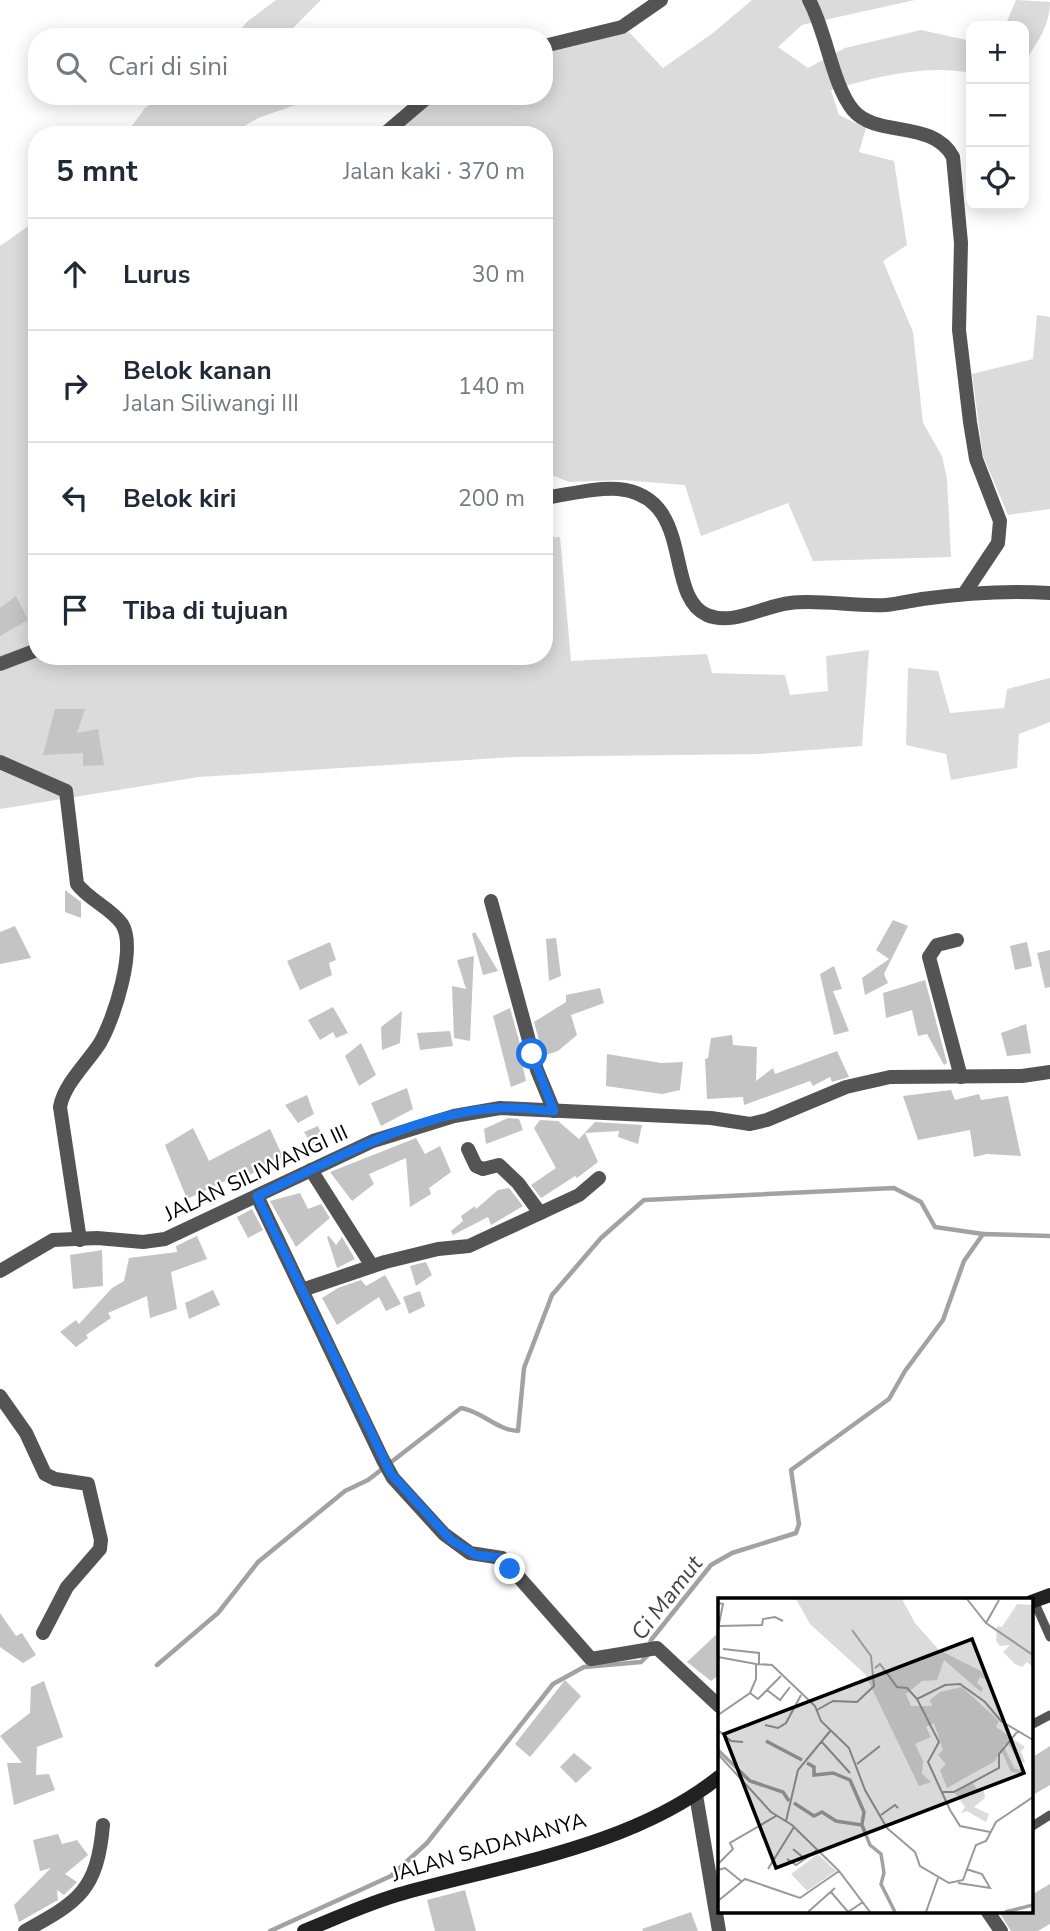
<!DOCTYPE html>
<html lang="id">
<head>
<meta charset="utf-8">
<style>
  :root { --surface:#fff; --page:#f6f6f7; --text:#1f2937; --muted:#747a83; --line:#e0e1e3 }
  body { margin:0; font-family:"Nunito Sans",sans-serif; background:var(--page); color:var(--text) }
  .controls { position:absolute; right:21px; top:21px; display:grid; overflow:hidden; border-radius:14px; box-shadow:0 4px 18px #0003 }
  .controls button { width:63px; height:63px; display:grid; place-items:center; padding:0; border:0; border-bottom:2px solid var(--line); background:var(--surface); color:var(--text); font:35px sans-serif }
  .stop { position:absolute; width:21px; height:21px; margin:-16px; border:5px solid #1a73e8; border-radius:50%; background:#fff }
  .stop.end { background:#1a73e8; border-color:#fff; box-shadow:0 2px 7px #0008 }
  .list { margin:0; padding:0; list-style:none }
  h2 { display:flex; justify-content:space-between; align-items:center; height:91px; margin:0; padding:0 28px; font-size:30px }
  h2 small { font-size:23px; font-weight:400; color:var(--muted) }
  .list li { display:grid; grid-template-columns:46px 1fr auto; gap:21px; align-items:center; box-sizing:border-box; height:112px; padding:0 28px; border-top:2px solid var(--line) }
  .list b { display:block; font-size:26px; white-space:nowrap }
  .list p { margin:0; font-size:23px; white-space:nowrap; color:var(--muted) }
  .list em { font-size:23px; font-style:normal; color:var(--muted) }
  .icon { flex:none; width:38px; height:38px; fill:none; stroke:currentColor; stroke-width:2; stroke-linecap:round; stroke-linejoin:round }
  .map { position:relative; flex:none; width:1050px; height:1931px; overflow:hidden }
  .search { position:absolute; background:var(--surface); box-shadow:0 4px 18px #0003; left:28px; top:28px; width:525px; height:77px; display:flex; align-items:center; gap:18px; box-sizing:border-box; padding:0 24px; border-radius:28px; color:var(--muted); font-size:26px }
  .panel { position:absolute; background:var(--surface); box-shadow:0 4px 18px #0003; left:28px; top:126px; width:525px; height:539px; border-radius:28px }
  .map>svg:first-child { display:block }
</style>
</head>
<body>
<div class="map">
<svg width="1050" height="1931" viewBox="0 0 1050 1931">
  <rect width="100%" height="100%" fill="#fff"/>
  <g fill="#dbdbdb">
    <polygon points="276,0 321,0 284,37 233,37 248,21"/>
    <path d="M 752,0 L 915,0 L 802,25 L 778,47 L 808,68 L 845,48 L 921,30 L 971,41 L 971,73 C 925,64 875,77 831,90 L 839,115 L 866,128 L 859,152 L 894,161 L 907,245 L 883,261 L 913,332 L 923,423 L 942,456 L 947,479 L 951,557 L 813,561 L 788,503 L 701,536 L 685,485 L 623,480 L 569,482 L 544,472 L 544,135 L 393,135 L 422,109 L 442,96 L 544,96 L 544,53 L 555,49 L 629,32 L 663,68 L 713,33 Z"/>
    <path d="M 1016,0 L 1050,2 C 1050,25 1037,44 1024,62 L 1024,26 L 1005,26 Z"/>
    <polygon points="161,96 332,96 304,102 258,118 229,135 125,135 145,108"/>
    <polygon points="37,220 37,656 544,656 544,538 560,537 571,661 707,654 712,673 785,675 790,695 828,691 826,656 869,650 862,746 758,754 515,757 199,777 0,809 0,246"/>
    <polygon points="1037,315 1050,317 1050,509 1008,515 983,456 972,374 1033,359"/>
    <polygon points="908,668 938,671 950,713 1004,708 1007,689 1050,678 1050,722 1019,734 1017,768 951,780 946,754 906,745"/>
  </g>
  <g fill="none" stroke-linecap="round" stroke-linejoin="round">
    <g stroke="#a2a2a2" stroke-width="4.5">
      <path d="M 157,1665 L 218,1613 L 258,1562 L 345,1491 L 368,1480 L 461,1408 C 482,1411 496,1430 518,1431 L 524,1368 L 552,1295 L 601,1238 L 644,1200 L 894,1188 L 921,1202 L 935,1227 L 983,1234"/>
      <polyline points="270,1931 391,1876 427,1843 553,1684 584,1667 641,1662 647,1656 651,1640 711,1565 732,1553 796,1533 799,1524 791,1470 889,1399 905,1371 943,1320 964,1261 983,1234 1050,1236"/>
    </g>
  </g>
  <g fill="#c4c4c4">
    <polygon points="16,596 28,620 0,636 0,608"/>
    <polygon points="55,709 85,709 77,733 98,729 104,765 83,766 83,753 43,755"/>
    <polygon points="65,890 81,902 81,918 65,912"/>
    <polygon points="893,920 908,926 884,974 888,983 865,995 862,978 889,959 876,950"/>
    <polygon points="15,926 31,958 0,964 0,932"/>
    <polygon points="475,932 498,971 483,975 472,934"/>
    <polygon points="556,938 561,976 549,981 546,939"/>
    <polygon points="330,942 336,960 329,963 332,975 300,990 287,961"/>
    <polygon points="1027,942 1032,966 1015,970 1010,946"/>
    <polygon points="1050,950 1050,987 1045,988 1037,953"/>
    <polygon points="474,956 473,973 470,1041 454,1038 452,986 466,989 457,960"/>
    <polygon points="834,966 842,989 833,991 849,1031 834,1035 820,974"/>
    <polygon points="925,980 947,1063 944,1065 927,1034 918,1036 912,1010 886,1018 883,993"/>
    <polygon points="600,988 604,1003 571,1015 577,1035 558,1051 543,1056 534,1022 566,1002 566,995"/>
    <polygon points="333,1007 348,1033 336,1038 333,1032 320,1040 308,1020"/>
    <polygon points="510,1008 525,1062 522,1063 526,1081 511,1087 493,1016"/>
    <polygon points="402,1011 400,1043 382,1050 381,1027"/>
    <polygon points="1026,1024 1031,1053 1007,1056 1001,1033"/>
    <polygon points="450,1031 453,1046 420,1050 417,1033"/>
    <polygon points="732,1035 733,1045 757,1047 756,1081 773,1068 775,1074 837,1051 849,1077 832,1082 830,1077 813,1086 810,1081 744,1105 743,1097 707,1099 705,1059 708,1058 711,1038"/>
    <polygon points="361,1043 376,1075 359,1086 345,1056"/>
    <polygon points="607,1054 661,1063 683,1062 680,1090 662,1094 606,1086"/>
    <polygon points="407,1088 413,1109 381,1126 371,1103"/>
    <polygon points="951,1090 955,1100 979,1094 981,1100 1008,1096 1021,1156 987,1154 974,1157 970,1130 918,1140 903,1096"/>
    <polygon points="307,1095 314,1114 298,1123 285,1105"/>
    <polygon points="508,1118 519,1119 523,1130 486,1144 484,1129"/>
    <polygon points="540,1120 558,1121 579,1139 595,1122 642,1125 638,1144 618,1137 619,1131 585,1133 598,1162 577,1178 575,1176 541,1198 531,1185 556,1168 534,1128"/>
    <polygon points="318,1126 326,1145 315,1149 304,1132"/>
    <polygon points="193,1128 209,1161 270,1129 283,1157 240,1180 238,1175 187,1199 165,1145"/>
    <polygon points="416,1138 425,1154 440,1146 451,1172 429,1188 431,1194 410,1207 406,1158 369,1174 374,1184 352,1201 330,1172"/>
    <polygon points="509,1188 523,1206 491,1225 488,1217 453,1235 451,1231 463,1221 461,1216 475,1206 476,1209 498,1190"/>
    <polygon points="300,1193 308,1209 321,1204 330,1218 296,1247 270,1201"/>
    <polygon points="252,1209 263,1230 248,1238 237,1217"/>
    <polygon points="197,1236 207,1259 171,1272 177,1309 150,1318 147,1296 108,1313 111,1318 86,1335 88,1338 76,1347 60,1332 76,1320 79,1324 112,1288 124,1281 129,1258 177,1252 176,1246"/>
    <polygon points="329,1236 336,1245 342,1237 355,1259 337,1268 327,1237"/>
    <polygon points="102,1250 103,1286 73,1289 70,1255"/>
    <polygon points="426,1262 432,1275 416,1286 410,1266"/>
    <polygon points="385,1275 401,1304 386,1311 379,1297 337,1325 322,1298 338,1288 361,1280 366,1286"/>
    <polygon points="213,1290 220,1305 189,1319 185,1303"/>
    <polygon points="420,1291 425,1306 409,1314 403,1297"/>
    <polygon points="0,1613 16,1636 22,1633 36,1655 23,1663 0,1647"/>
    <polygon points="719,1632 719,1675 711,1681 687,1662"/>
    <polygon points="565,1680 581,1696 530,1757 515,1744"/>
    <polygon points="44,1681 63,1737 37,1747 36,1775 49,1774 55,1790 14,1805 7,1763 22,1763 0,1736 30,1713 31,1687"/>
    <polygon points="1050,1746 1050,1785 1031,1796 1031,1758"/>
    <polygon points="574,1753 592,1768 576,1783 560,1767"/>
    <polygon points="58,1834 62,1844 77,1840 88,1855 65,1874 77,1882 64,1895 57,1890 58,1900 19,1922 14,1905 51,1868 40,1871 33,1840"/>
    <polygon points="1050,1884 1050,1924 1038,1931 1011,1931 999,1912 1031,1912 1031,1895"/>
    <polygon points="465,1890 476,1931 435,1931 427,1900"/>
    <polygon points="691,1912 698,1931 643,1931 642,1929"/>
  </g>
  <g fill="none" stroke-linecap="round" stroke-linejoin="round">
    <g stroke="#545454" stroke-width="9">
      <polyline points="1034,1601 1050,1637"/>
      <polyline points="1031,1725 1050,1715"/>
      <polyline points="1031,1827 1050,1815"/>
    </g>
    <g stroke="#545454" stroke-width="14">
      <path d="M 809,0 C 827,33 832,84 853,110 C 876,138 933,119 953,157 L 961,243 L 959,330 L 970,422 L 976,459 L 1000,521 L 998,543 L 964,594"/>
      <polyline points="544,46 622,27 661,0"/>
      <polyline points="383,135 429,96"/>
      <path d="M 544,498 C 567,495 595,487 618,489 C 696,496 663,596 707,615 C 733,626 763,606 790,603 C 821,599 854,607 886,605 C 898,604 910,601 922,599 C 965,593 1007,590 1050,593"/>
      <polyline points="0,664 37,650"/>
      <path d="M 0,762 L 66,791 L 77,884 C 89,900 111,908 122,924 C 137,948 114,1019 100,1043 C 88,1062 64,1084 60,1107 L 80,1240"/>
      <polyline points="491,901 537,1070 554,1111"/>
      <polyline points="957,940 937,945 929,957 961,1077"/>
      <polyline points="468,1149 476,1166 483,1169 499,1165 518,1183 540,1213"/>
      <polyline points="311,1170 372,1266"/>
      <polyline points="257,1196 383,1460 393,1478 444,1534 470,1553 502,1558 591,1659 657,1648 719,1706"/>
      <polyline points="0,1271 53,1240 97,1238 143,1242 165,1239 373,1141 454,1116 500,1108 711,1118 750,1124 767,1120 846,1087 890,1077 1022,1076 1050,1072"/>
      <polyline points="302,1290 385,1262 438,1249 469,1246 579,1195 599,1178"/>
      <polyline points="0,1396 26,1433 45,1474 55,1479 88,1484 101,1540 100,1549 67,1587 43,1633"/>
      <polyline points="696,1795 719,1931"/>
      <polyline points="988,1912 1001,1931"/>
      <path d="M 25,1931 C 79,1901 97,1891 103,1825"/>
    </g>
    <g stroke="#212121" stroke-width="14">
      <polyline points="1031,1602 1050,1595"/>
      <path d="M 304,1931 C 337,1918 370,1902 404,1893 C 508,1864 633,1846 719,1777"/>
    </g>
  </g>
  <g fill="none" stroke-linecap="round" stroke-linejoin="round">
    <path stroke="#1a73e8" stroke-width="9" d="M 510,1569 L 502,1558 L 476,1555 L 451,1540 L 391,1474 L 257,1196 C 334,1160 413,1113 500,1108 C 518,1107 537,1110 554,1111 L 532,1054"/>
  </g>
  <g text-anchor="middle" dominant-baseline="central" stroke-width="5" stroke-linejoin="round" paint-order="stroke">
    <g font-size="21" fill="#000" stroke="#fff">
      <text transform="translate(256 1173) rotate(-25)">JALAN SILIWANGI III</text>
      <text transform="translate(489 1847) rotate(-16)">JALAN SADANANYA</text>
    </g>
    <g font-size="23" font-style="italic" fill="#434343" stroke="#fff">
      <text transform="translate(667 1598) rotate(-52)">Ci Mamut</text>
    </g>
  </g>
  <g transform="translate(718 1598)">
    <rect width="315" height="315" fill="#fff"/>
    <path d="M 78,1 L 184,1 L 197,25 L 221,52 L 263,73 L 271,82 L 262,79 L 259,85 L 265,90 L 263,94 L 226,62 L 219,82 L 204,83 L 188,96 L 193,108 L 214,108 L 212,102 L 222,94 L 244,89 L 281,123 L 278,129 L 307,149 L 303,153 L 307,164 L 302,166 L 290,145 L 285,147 L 297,171 L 304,171 L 305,176 L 293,174 L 283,152 L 277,163 L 229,190 L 222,172 L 228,166 L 220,157 L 225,152 L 216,125 L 208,129 L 213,139 L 197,146 L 205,163 L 204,176 L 213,184 L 201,188 L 147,76 L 92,26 ZM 299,6 L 315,7 L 315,69 L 309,64 L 304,69 L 297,66 L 285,54 L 292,47 L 282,48 L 278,43 L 279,28 L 284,29 ZM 254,184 L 259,191 L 265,189 L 267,200 L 256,209 L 271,216 L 268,224 L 249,213 L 243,215 L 247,209 L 237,195 ZM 100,256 L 118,273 L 89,293 L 73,276 Z" fill="#dbdbdb"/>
    <path fill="none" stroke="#a2a2a2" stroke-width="3.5" d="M 48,143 L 84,162M 0,152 L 32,183 L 65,194 L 71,203M 89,165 L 96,169 L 96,177 L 115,175 L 132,182 L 146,214 L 144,226M 76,205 L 96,218 L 104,214 L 118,223 L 144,227 L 152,247 L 163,256 L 166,275 L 163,286 L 177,314M 287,314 L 315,307"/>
    <path fill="none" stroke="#999" stroke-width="2" d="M 249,1 L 268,25 L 315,57M 0,5 L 5,6 L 0,31M 268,25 L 281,2M 1,28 L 44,27 L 45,21 L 57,19 L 65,23M 5,51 L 41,55 L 41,66M 0,59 L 38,66M 157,70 L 162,66 L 179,89 L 189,90 L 199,101M 49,92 L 62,102 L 72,89M 32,95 L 40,101 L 63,78M 99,112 L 115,103 L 139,104 L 156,88 L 153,58 L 134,32M 0,117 L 32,95 L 38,81 L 38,66 L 54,67 L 97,108 L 103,123 L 131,150 L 147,192 L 169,230 L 197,254 L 202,268 L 231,285 L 245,282 L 258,247 L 268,243 L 278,224 L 315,199M 47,127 L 60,130 L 68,125 L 83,97M 0,132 L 13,143 L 25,144M 103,143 L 132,175M 0,156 L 53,214 L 74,227 L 121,273 L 152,314M 139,166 L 162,148M 225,194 L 236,194 L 281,170 L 281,156 L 300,133M 163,217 L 177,207 L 180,210M 68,223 L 80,172 L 113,132M 272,234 L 242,228 L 232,212 L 210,164 L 221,144 L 199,101 L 227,87 L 242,86 L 267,104 L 283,123 L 315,142M 75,251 L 87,261 L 99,252M 69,261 L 78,267 L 87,261M 0,266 L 15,251 L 12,245 L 58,218M 50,271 L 76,229M 0,272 L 7,270 L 23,283M 240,285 L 272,290 L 264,276 L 248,271M 113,294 L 130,314 L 145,304M 0,303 L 27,281 L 82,300 L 121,273M 90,314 L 117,290M 208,314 L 220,280"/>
    <path fill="#000" fill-opacity="0.15" stroke="#000" stroke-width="3.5" d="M 254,41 L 306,175 L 58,270 L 6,136 Z"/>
    <rect width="315" height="315" fill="none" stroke="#000" stroke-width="3.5"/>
  </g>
</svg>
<div class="controls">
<button>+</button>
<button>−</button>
<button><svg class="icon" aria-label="locate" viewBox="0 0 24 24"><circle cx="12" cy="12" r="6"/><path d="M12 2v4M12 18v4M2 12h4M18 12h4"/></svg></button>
</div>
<div class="stop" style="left:532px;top:1054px"></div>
<div class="stop end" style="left:510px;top:1569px"></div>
<div class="search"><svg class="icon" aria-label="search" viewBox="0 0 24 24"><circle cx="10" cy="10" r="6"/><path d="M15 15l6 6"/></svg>Cari di sini</div>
<section class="panel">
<h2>5 mnt<small>Jalan kaki · 370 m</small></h2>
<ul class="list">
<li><svg class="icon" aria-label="ahead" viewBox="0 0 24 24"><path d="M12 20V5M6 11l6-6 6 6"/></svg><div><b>Lurus</b></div><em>30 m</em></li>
<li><svg class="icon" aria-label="right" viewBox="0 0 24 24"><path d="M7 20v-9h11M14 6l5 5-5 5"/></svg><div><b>Belok kanan</b><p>Jalan Siliwangi III</p></div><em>140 m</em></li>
<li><svg class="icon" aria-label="left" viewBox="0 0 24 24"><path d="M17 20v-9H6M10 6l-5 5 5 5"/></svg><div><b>Belok kiri</b></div><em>200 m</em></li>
<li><svg class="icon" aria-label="arrive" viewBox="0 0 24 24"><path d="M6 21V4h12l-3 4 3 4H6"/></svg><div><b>Tiba di tujuan</b></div></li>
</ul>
</section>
</div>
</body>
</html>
